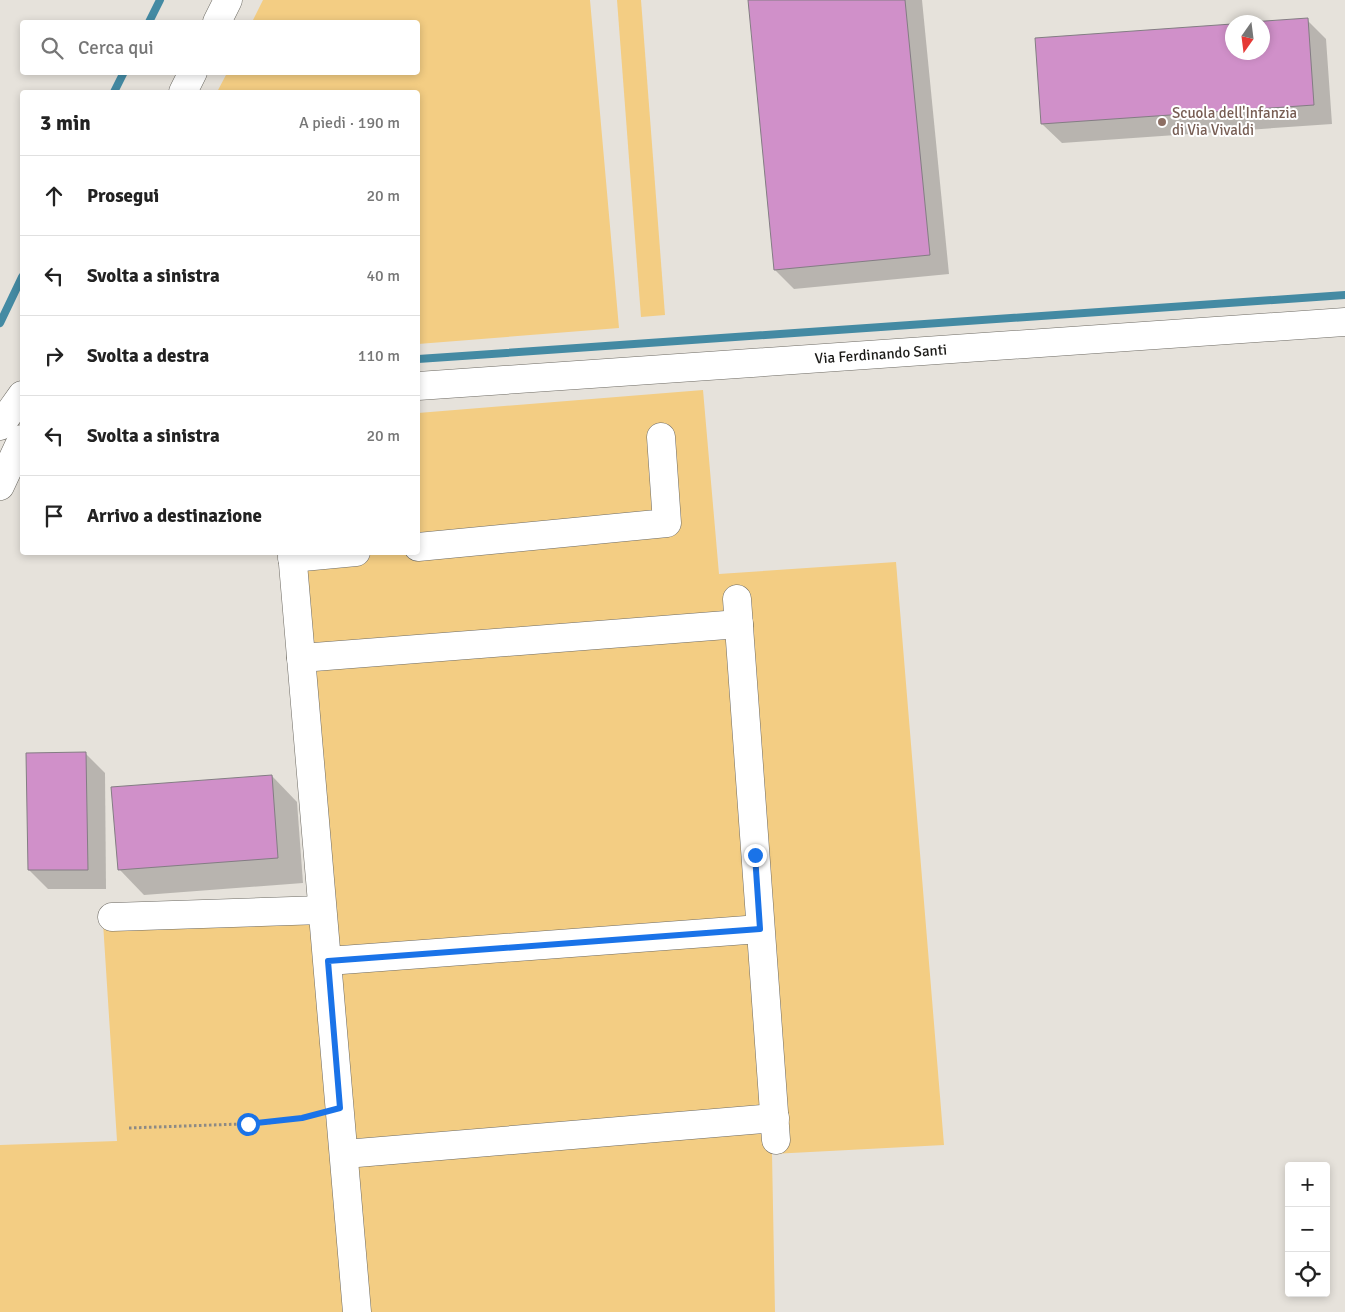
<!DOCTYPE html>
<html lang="it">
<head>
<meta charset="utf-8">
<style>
  :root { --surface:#fff; --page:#f2f2f2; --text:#222; --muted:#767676; --line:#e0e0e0 }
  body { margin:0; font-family:Signika,sans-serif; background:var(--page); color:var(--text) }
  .controls { position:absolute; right:15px; bottom:15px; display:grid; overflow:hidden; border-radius:5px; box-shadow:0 2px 8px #0003 }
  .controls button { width:45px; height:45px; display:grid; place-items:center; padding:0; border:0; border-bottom:1px solid var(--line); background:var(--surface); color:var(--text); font:25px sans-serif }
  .compass { position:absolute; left:1225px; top:15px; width:45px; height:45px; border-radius:50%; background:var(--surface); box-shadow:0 2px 8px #0003; rotate:194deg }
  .stop { position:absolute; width:15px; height:15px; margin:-11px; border:4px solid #1a73e8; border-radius:50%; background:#fff }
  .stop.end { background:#1a73e8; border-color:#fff; box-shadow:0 1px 5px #0008 }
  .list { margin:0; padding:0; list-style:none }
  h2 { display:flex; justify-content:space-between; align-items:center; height:65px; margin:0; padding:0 20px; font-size:21px }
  h2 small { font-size:16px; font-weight:400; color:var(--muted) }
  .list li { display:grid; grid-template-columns:32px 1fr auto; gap:15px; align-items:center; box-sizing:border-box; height:80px; padding:0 20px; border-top:1px solid var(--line) }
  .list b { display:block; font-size:19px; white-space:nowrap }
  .list em { font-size:16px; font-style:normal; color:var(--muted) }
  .icon { flex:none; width:28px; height:28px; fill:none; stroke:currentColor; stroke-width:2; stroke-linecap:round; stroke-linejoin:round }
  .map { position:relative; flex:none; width:1345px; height:1312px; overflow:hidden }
  .search { position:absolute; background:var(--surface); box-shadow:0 2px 8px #0003; left:20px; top:20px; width:400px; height:55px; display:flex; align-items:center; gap:12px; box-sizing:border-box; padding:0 18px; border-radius:5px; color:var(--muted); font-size:19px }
  .panel { position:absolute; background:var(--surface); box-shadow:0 2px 8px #0003; left:20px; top:90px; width:400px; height:465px; border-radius:5px }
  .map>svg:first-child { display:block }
</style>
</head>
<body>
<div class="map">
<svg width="1345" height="1312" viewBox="0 0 1345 1312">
  <rect width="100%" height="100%" fill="#e6e2db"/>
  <g fill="#f3cd83">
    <polygon points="263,0 590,0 619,328 418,344 418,92 217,92 227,73 418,72 418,22 252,22"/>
    <polygon points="617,0 641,0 665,315 641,317"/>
    <polygon points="703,390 719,574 896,562 944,1145 772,1154 775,1312 0,1312 0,1145 117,1141 102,907 312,901 302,553 418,552 418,413"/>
  </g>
  <g fill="#0003">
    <polygon points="749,0 922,0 949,274 794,289 775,270"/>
    <polygon points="1307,20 1326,39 1332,124 1062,143 1042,124 1036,39 1232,25 1232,52 1262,52"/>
    <polygon points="86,754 105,773 106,889 48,889 29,870"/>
    <polygon points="272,776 297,802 303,883 144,895 119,869"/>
  </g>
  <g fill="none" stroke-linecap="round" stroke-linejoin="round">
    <g stroke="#448aa3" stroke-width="8">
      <polyline points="149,22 160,0"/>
      <polyline points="114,92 124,72"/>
      <polyline points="0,323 22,277"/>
      <polyline points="418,359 1345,295"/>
    </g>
  </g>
  <g fill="#d090c9" stroke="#837d83">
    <polygon points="748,0 905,0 930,255 774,270"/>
    <polygon points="1308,18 1314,105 1041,124 1035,38 1232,24 1232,52 1262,52 1262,22 1251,22"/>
    <polygon points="86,752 88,870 28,870 26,753"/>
    <polygon points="272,775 278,858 118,870 111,787"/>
  </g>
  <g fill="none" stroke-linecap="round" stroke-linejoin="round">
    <defs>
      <g id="minor">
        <polyline points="418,547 667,523 661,437"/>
        <polyline points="292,552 357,1312"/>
        <polyline points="292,558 356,552"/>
        <polyline points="737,599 776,1140"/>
        <polyline points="301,658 739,624"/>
        <polyline points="112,917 322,910"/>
        <polyline points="328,961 760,929"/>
        <polyline points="345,1154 775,1118"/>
      </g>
      <g id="major">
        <polyline points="217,22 228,0"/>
        <polyline points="183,92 193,72"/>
        <path id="s1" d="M 418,386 L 1345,322"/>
        <polyline points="0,426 22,395"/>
        <polyline points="0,486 22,439"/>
      </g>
    </defs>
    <use href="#minor" stroke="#6d6a63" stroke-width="29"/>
    <use href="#major" stroke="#6d6a63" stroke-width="29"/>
    <polyline stroke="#8d8a85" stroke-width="3" stroke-dasharray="2.5 2.5" stroke-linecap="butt" points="129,1128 268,1123 313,1115"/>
    <use href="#minor" stroke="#fff" stroke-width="28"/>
    <use href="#major" stroke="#fff" stroke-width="28"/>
  </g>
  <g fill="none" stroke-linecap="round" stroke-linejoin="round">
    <polyline stroke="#1a73e8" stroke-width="6" points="248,1124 302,1118 340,1108 328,961 760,929 755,855"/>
  </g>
  <circle fill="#8d6e63" stroke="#fff" stroke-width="2" cx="1162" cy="122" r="5"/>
  <g text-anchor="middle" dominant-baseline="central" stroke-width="4" stroke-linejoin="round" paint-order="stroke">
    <g font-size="15" fill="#785e54" stroke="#fff" text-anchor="start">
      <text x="1172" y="113">Scuola dell'Infanzia<tspan x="1172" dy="17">di Via Vivaldi</tspan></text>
    </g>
    <g font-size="15" fill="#1c1b18" stroke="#fff">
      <text stroke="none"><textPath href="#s1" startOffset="464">Via Ferdinando Santi</textPath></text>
    </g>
  </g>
</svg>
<div class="controls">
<button>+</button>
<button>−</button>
<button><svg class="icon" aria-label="locate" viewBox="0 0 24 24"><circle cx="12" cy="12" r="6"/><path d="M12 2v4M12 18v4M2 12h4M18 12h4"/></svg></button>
</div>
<svg class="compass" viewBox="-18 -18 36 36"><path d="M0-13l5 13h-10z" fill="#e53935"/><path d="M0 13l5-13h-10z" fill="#767676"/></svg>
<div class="stop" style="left:248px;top:1124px"></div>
<div class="stop end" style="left:755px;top:855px"></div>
<div class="search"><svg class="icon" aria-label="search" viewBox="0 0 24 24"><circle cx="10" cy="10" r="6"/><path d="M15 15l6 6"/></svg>Cerca qui</div>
<section class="panel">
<h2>3 min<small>A piedi · 190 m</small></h2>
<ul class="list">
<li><svg class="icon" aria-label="ahead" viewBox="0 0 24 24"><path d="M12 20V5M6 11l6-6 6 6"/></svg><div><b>Prosegui</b></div><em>20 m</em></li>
<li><svg class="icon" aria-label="left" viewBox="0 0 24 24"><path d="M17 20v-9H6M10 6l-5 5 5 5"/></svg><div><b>Svolta a sinistra</b></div><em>40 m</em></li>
<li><svg class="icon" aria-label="right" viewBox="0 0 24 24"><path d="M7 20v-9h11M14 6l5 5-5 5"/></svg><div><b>Svolta a destra</b></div><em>110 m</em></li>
<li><svg class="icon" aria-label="left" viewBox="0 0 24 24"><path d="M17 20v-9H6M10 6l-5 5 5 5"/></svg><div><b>Svolta a sinistra</b></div><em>20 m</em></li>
<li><svg class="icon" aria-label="arrive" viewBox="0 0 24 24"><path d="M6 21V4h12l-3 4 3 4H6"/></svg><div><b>Arrivo a destinazione</b></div></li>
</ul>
</section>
</div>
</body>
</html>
